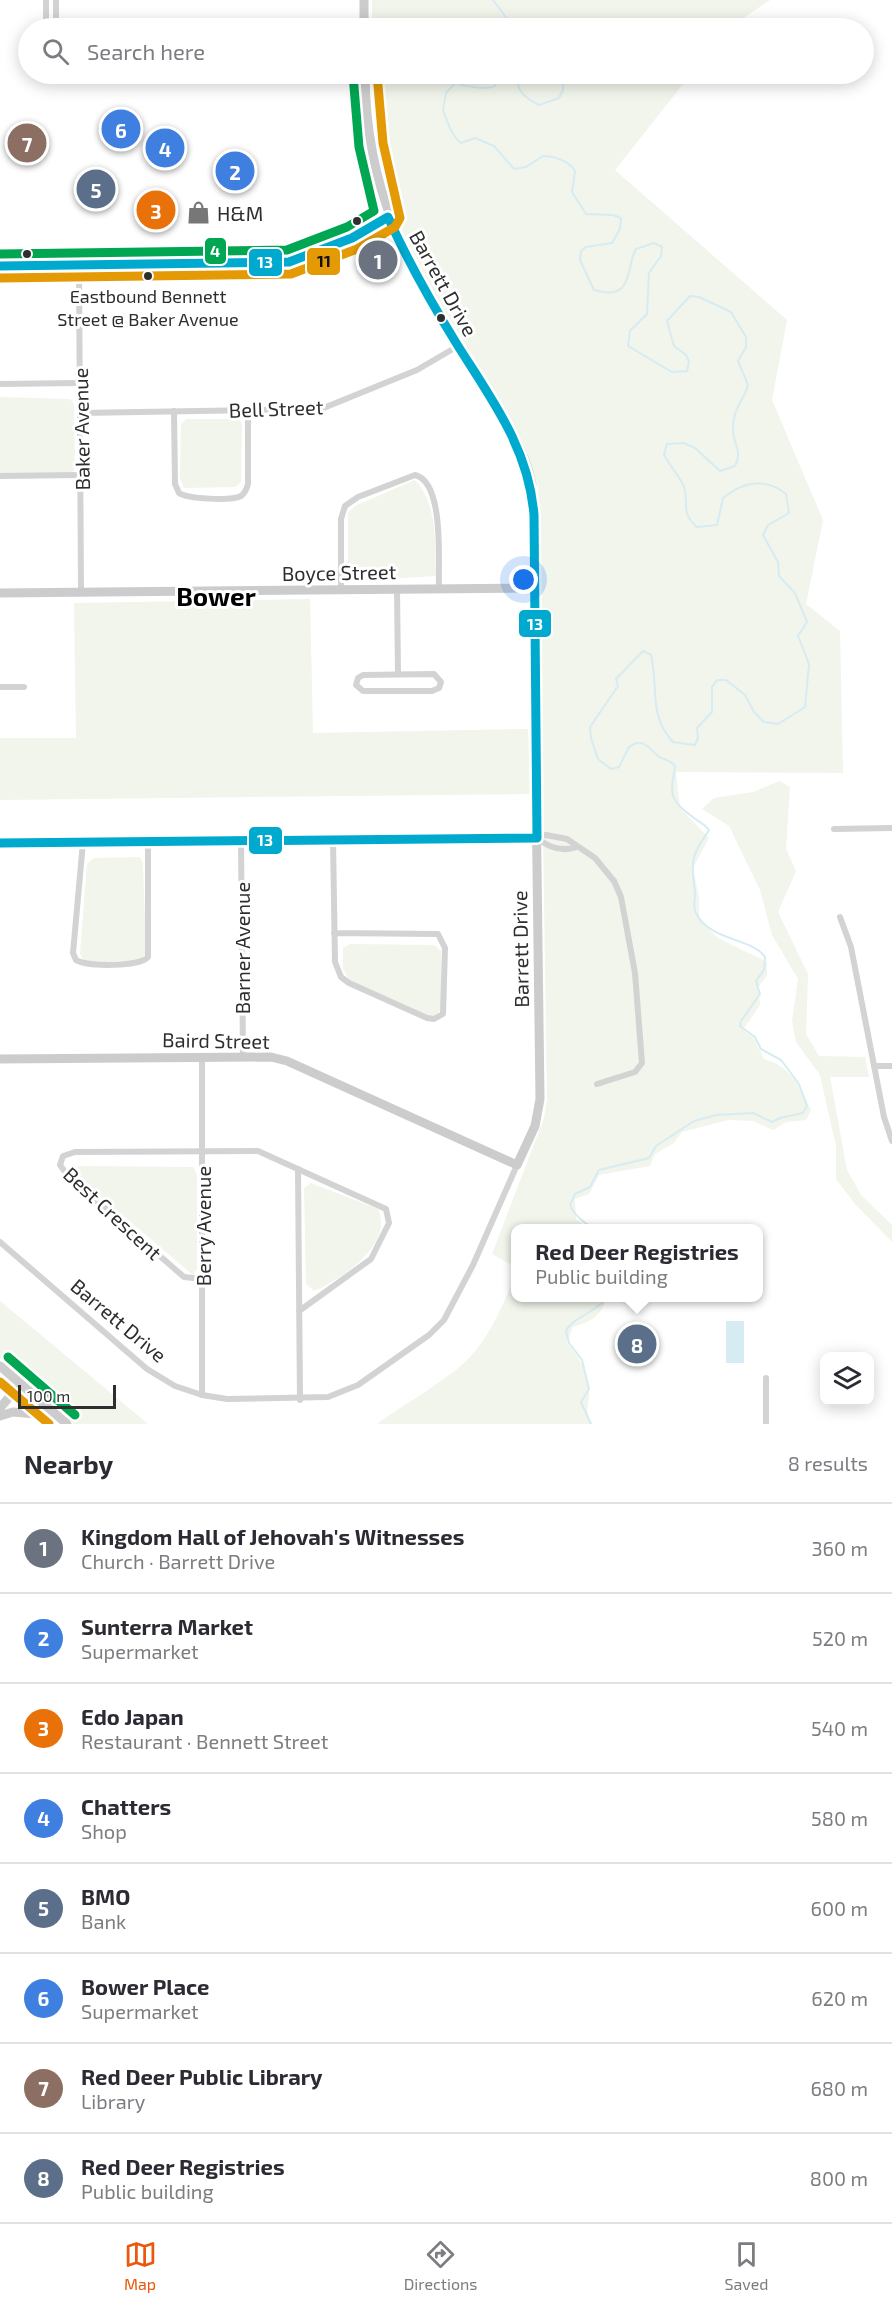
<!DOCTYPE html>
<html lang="en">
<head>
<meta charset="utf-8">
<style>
  :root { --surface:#fff; --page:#f2f2f3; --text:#2b2b33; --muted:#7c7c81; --line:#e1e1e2; --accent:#ea580c }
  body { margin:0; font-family:"Exo 2",sans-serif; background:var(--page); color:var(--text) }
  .controls { position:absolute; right:18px; bottom:18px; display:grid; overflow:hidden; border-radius:12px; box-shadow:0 3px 15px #0003 }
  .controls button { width:54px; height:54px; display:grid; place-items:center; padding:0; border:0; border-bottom:2px solid var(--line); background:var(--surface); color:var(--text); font:30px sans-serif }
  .scale { position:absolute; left:18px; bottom:15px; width:98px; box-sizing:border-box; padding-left:6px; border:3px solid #2e2e2e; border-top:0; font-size:16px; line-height:21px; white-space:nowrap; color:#2e2e2e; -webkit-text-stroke:4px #fff; paint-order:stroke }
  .you { position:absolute; left:524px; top:580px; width:21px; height:21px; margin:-15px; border:4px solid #fff; border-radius:50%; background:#1a73e8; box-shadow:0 0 0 9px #1a73e833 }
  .badge { display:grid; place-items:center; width:39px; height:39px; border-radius:50%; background:var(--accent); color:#fff; font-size:20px; font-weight:700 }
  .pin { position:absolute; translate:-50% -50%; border:3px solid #fff; box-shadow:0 2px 6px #0006 }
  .popup { position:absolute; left:511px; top:1224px; width:252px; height:78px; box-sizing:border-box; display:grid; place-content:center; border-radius:12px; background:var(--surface); filter:drop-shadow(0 2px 4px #0005); font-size:20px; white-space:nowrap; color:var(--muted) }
  .popup b { font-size:22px; color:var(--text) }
  .popup::after { content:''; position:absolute; left:50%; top:100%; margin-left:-12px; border:12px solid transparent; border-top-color:var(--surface) }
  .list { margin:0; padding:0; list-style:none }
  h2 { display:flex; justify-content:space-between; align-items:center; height:78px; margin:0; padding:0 24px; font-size:26px }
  h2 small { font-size:20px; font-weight:400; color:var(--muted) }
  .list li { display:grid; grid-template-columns:39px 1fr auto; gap:18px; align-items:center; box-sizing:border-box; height:90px; padding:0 24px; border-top:2px solid var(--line) }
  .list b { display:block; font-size:22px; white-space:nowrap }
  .list p { margin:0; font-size:20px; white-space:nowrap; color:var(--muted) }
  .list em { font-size:20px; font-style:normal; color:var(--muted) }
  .icon { flex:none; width:33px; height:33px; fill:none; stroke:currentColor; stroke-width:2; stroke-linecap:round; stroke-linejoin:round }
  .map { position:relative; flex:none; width:892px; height:1424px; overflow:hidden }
  .search { position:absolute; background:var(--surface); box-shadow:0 3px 15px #0003; left:18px; right:18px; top:18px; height:66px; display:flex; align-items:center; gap:15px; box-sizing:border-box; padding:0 21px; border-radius:33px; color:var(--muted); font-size:22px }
  .sheet { height:798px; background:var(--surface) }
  nav { display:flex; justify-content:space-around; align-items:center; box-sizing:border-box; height:84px; border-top:2px solid var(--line); background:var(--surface); font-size:16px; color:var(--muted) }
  nav a { display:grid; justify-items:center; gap:3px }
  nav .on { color:var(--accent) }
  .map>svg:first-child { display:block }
</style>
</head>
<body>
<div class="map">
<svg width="892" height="1424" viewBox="0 0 892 1424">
  <rect width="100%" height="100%" fill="#fff"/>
  <g fill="#f1f5eb">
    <polygon points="372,0 770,0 729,28 372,28"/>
    <path d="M 371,74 L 691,74 L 615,170 L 787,320 L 772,400 L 823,520 L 806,604 L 840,631 L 843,773 L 676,772 L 680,808 L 709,838 L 693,868 L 699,897 L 699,920 L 718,938 L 767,962 L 767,976 L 758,987 L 760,1005 L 743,1030 L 754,1038 L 764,1059 C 791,1067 800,1086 811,1110 L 806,1120 L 786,1122 L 773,1130 L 753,1121 L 728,1120 L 682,1132 L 674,1143 L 655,1154 L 650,1166 L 599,1175 L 589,1194 L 575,1199 L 576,1219 L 587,1228 L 516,1228 L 515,1267 L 492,1254 L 544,1118 L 547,1101 L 538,485 L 524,447 L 431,288 L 395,216 L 375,128 Z"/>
    <polygon points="0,397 70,399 74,404 75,469 70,475 0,476"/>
    <polygon points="186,419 239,419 242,424 241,482 235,487 184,488 180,477 181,424"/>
    <path d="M 415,480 C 438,505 435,544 436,576 L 353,581 L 348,571 L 348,513 L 355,506 Z"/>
    <polygon points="310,599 313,733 528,729 530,794 0,800 0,738 76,738 74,603"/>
    <polygon points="780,781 790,787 786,849 796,871 778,912 808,974 806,1034 819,1056 865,1057 869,1077 830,1077 847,1170 861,1195 892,1225 892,1242 855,1204 836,1179 836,1146 820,1075 796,1042 792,1021 798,979 772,935 760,890 729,826 702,809 714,798 753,792"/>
    <polygon points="140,857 143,863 146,953 140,961 85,963 80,954 87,864 94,858"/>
    <polygon points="350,944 434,945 441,951 441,1008 436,1017 430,1019 351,983 343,969 343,948"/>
    <polygon points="79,1166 193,1167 197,1174 197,1269 193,1275 72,1172"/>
    <path d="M 311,1183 L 378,1209 C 394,1245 341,1279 314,1291 L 306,1284 L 304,1188 Z"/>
    <path d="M 515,1276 L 516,1298 L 606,1298 C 602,1316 590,1322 573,1327 L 567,1343 C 580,1359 590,1373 589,1396 C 588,1407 585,1414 591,1424 L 377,1424 C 403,1405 432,1389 457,1369 C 486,1347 501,1309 515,1276 Z"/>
    <polygon points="0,1301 148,1424 74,1424 0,1358"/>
  </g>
  <rect fill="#d7ebf2" x="726" y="1321" width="18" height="42"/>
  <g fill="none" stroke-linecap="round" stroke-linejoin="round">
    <g stroke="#d7ebf2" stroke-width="2">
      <polyline points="493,0 508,20 510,28"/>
      <path d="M 497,74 L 495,86 C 488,90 463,87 456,82 L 446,93 L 443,110 C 447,121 451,135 461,143 L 475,138 L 494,146 L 514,169 L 526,167 L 543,156 C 555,156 569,161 575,171 L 572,192 L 586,214 L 613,215 L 621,218 L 620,229 L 612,243 L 586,247 L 581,251 L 580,260 L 594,290 C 635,302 625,268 636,249 L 654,243 L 662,247 L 661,256 L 649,273 L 647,314 L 630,331 L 628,346 L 672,372 L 687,371 L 689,362 L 686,355 L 674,346 L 667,321 L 690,296 L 699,297 L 731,312 L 746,337 L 746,347 L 738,361 L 748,385 C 743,403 733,407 733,429 C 733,444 743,451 735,466 L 720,471 L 695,448 L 684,443 L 667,444 L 664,454 C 669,466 680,476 684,487 C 690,504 679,511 697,527 L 717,525 L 723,498 C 743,482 765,477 786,494 L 789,513 L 768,525 L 763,535 L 778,562 L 779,576 L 795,593 L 807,622 L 798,636 L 809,664 L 805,707 L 778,724 L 764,722 L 754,712 L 745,695 L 726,680 L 717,680 L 712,687 L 712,712 L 697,728 L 698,738 L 695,745 L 673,742 C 648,715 659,689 651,655 L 643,651 L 616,679 L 618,686 L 590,727 L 591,738 L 598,759 L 611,769 L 619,767 L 629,747 C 643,737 648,747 658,756 C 664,760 671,760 675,766 C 670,797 669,799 694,818 C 700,823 705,824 709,830 C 692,856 690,859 695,891 C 696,899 692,905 696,913 C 709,941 753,938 765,957 L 764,970 L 756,981 L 760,994 L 741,1021 L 740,1026 L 755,1037 L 761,1049 L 781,1060 L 799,1084 L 807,1106 L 803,1113 L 780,1118 L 772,1122 L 753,1113 L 716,1115 L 694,1121 L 656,1146 L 649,1158 L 599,1170 L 590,1187 L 575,1194 L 570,1205 C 574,1215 588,1228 598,1228"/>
      <path d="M 520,74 C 512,89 527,99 539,105 L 559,98 L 563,90 L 563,74"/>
      <path d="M 591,1424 L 581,1402 L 589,1389 L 582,1360 L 569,1343 L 566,1331 C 572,1318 598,1311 606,1298"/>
    </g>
    <g stroke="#d3d3d3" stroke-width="6">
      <polyline points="56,0 56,28"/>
      <polyline points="46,28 46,0"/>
      <polyline points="79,265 81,592"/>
      <polyline points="0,384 80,383"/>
      <path d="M 174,411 L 175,484 L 179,493 C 188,499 231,501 241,496 C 245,493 247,488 248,484 L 248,410"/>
      <polyline points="81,413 321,409 417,370 458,346"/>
      <polyline points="0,476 81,475"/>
      <polyline points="397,589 398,674"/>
      <path d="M 341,590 L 341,519 L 345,506 L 358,497 L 415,475 C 445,482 438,564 439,589"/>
      <polygon points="434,674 441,682 439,688 432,691 363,691 356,685 358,678 363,675"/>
      <polyline points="0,687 24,687"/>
      <polyline points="834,829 892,828"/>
      <path d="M 537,838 C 549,848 562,852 577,847"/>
      <polyline points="333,839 335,962 341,977 349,983 427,1018 434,1019 443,1014 445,948 438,934 334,933"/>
      <polyline points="241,840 243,1056"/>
      <path d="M 83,842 L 73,953 L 76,960 C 87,967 140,967 148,957 L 148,841"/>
      <polyline points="0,843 529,838 546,835 567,839 595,858 614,881 621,897 635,973 642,1063 635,1072 597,1084"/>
      <polyline points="840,917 851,947 884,1117 892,1141"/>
      <polyline points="202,1057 202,1395"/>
      <polyline points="874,1066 892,1066"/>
      <polyline points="298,1169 300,1400"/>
      <polyline points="0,1242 147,1369 175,1386 202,1395 227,1399 328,1397 358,1385 429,1335 444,1320 473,1265 517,1165"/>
      <polyline points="203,1279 184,1277 68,1176 60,1165 63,1156 75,1152 258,1151 386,1209 389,1223 371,1259 299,1311"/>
      <polyline points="766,1378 766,1424"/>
    </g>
    <g stroke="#ccc" stroke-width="9">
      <polyline points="364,0 364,28"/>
      <polyline points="0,266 289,262 352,238 388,217"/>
      <polyline points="0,593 534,588"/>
      <path d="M 0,1059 L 271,1057 L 287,1061 L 517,1165 L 535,1126 L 540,1099 L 532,484 C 524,443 496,408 474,372 C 411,268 366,200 365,74"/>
      <polyline points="0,1366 67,1424"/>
      <polyline points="0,1384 47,1424"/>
      <polyline points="0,1408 15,1390"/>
      <polyline points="0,1416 13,1412 36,1414"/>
    </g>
    <defs>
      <path id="bus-1" d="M 0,266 L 289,262 L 352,238 L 388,217 C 408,262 432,304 458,346 C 492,400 529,449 534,515 L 537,838 L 0,843"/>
      <g id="bus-2">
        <polyline points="0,278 291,274 357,249 395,227 400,218 383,143 377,74"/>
        <polyline points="0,1382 49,1424"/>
      </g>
      <g id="bus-3">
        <polyline points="0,254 287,250 347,227 374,211 359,147 353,75"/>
        <polyline points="8,1357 75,1415"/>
      </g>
    </defs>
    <use href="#bus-1" stroke="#fff" stroke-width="14"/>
    <use href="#bus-2" stroke="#fff" stroke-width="14"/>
    <use href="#bus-3" stroke="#fff" stroke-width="14"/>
    <use href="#bus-1" stroke="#00a9ce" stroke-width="9"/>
    <use href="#bus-2" stroke="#e39a05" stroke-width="9"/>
    <use href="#bus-3" stroke="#00a651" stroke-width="9"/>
  </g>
  <defs>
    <symbol id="shop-bare" viewBox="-9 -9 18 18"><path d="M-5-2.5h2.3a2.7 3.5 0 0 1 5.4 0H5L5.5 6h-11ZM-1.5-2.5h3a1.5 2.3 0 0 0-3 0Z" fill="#777" stroke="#fff" stroke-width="2.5" paint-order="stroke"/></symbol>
  </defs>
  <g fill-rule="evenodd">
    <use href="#shop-bare" x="182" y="196" width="33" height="33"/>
  </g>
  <g fill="#2e2e2e" stroke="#fff" stroke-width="2">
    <circle cx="357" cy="221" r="5"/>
    <circle cx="27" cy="254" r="5"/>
    <circle cx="148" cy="276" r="5"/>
    <circle cx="441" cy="318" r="5"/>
  </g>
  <g text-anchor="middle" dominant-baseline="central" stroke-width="6" stroke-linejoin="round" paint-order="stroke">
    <g font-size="18" fill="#2e2e2e" stroke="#fff">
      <text x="148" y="296">Eastbound Bennett<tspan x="148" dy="23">Street @ Baker Avenue</tspan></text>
    </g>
    <g font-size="20" fill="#2e2e2e" stroke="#fff" text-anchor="start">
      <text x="217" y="213">H&amp;M</text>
    </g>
    <g font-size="20" fill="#2e2e2e" stroke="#fff">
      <text transform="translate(444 283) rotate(61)">Barrett Drive</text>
      <text transform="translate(276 408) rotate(-2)">Bell Street</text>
      <text transform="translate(81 429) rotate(-91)">Baker Avenue</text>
      <text transform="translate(339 572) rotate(-1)">Boyce Street</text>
      <text transform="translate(242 948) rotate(-90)">Barner Avenue</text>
      <text transform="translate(520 949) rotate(-91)">Barrett Drive</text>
      <text transform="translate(216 1040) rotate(1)">Baird Street</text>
      <text transform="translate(113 1213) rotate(43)">Best Crescent</text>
      <text transform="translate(203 1226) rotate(-90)">Berry Avenue</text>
      <text transform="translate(119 1320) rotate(40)">Barrett Drive</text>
    </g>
    <g font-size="26" font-weight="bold" fill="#000" stroke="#fff">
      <text x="216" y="595">Bower</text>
    </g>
  </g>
  <g stroke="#fff" stroke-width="2">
    <rect x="204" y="237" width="23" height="28" rx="6" fill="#00a651"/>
    <rect x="306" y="247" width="35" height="29" rx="6" fill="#e39a05"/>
    <rect x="248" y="248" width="35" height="29" rx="6" fill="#00a9ce"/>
    <rect x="518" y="609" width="34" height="29" rx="6" fill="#00a9ce"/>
    <rect x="248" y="826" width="35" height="29" rx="6" fill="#00a9ce"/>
  </g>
  <g font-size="16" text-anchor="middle" font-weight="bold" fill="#fff">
    <text x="215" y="257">4</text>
    <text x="265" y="268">13</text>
    <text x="535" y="630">13</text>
    <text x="265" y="846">13</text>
  </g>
  <g font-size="16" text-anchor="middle" font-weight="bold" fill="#111">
    <text x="324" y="267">11</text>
  </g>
</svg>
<div class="controls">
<button><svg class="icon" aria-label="layers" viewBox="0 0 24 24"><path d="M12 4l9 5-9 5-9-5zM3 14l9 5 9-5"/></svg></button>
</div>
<div class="scale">100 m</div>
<div class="you"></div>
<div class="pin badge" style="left:378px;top:260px;background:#6b7280">1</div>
<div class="pin badge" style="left:235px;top:171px;background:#3f7fe0">2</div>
<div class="pin badge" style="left:156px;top:210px;background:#e8710a">3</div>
<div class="pin badge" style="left:165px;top:148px;background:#3f7fe0">4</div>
<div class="pin badge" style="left:96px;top:189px;background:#5c6f8a">5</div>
<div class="pin badge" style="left:121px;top:129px;background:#3f7fe0">6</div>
<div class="pin badge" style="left:27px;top:143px;background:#8d6e63">7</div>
<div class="pin badge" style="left:637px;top:1344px;background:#5c6f8a">8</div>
<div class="popup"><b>Red Deer Registries</b>Public building</div>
<div class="search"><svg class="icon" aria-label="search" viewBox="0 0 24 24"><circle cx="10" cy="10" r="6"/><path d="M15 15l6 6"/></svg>Search here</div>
</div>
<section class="sheet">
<h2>Nearby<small>8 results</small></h2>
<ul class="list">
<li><span class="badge" style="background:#6b7280">1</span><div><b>Kingdom Hall of Jehovah's Witnesses</b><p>Church · Barrett Drive</p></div><em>360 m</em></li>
<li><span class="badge" style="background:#3f7fe0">2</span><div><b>Sunterra Market</b><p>Supermarket</p></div><em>520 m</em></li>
<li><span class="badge" style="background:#e8710a">3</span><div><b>Edo Japan</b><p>Restaurant · Bennett Street</p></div><em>540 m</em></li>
<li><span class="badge" style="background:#3f7fe0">4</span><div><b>Chatters</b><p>Shop</p></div><em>580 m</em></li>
<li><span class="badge" style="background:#5c6f8a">5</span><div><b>BMO</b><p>Bank</p></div><em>600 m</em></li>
<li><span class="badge" style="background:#3f7fe0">6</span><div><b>Bower Place</b><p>Supermarket</p></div><em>620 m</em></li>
<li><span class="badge" style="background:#8d6e63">7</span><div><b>Red Deer Public Library</b><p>Library</p></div><em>680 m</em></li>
<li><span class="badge" style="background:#5c6f8a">8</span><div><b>Red Deer Registries</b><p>Public building</p></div><em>800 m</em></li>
</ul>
</section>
<nav>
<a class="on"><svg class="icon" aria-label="map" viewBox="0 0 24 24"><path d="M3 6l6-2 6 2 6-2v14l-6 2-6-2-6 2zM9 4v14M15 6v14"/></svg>Map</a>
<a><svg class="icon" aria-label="directions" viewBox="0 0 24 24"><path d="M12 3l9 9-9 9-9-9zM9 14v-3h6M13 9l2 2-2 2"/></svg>Directions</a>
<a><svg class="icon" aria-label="saved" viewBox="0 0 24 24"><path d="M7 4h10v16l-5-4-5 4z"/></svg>Saved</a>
</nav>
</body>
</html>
